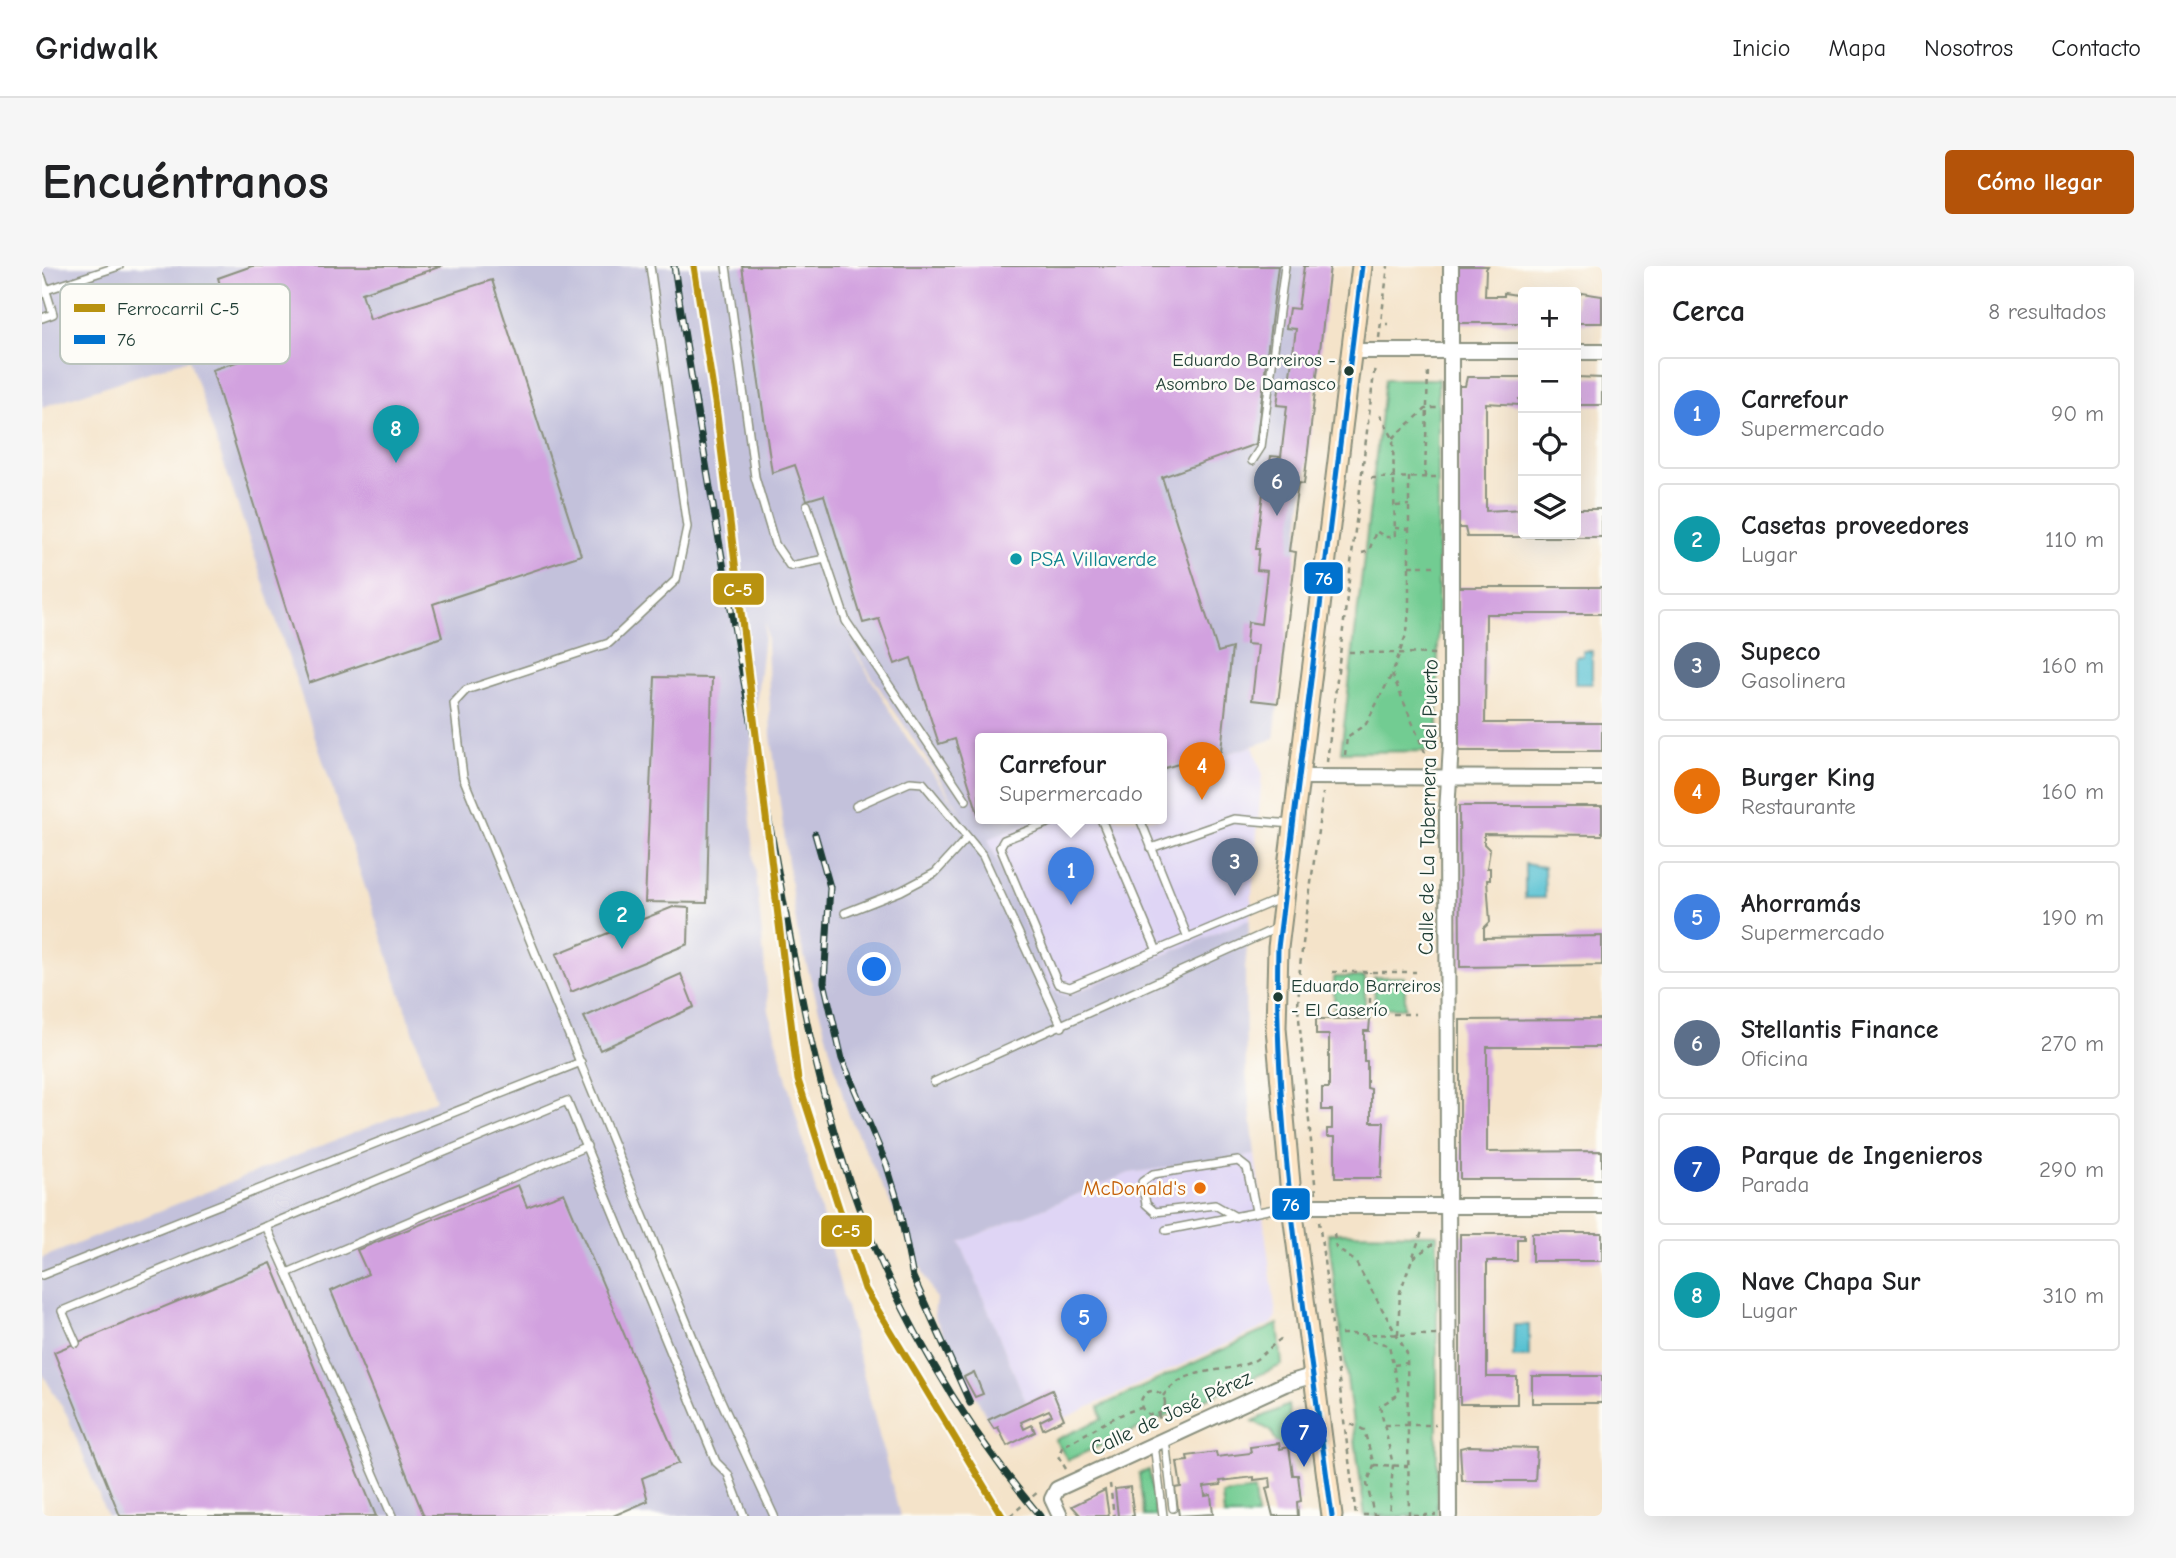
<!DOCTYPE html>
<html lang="es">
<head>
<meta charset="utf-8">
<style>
  :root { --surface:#fff; --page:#f6f6f6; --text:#202124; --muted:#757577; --line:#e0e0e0; --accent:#b45309 }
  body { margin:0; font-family:"Comic Neue",sans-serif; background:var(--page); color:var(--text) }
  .controls { position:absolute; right:21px; top:21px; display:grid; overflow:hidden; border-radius:7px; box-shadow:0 7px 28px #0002 }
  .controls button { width:63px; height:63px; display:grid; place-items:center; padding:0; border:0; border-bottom:2px solid var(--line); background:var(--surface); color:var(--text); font:35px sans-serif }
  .you { position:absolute; left:833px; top:704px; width:24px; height:24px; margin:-18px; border:5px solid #fff; border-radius:50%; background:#1a73e8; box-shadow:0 0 0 10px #1a73e833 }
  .badge { display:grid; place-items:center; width:46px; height:46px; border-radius:50%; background:var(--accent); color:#fff; font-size:23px; font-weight:700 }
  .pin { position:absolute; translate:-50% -58px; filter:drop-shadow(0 2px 4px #0008) }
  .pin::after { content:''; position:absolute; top:37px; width:24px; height:21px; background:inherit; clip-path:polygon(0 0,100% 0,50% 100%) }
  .popup { position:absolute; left:933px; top:467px; width:192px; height:91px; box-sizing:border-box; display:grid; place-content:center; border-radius:7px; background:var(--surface); filter:drop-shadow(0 2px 5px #0005); font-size:23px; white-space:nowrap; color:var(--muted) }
  .popup b { font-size:26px; color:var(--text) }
  .popup::after { content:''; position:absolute; left:50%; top:100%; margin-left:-14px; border:14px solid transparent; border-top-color:var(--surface) }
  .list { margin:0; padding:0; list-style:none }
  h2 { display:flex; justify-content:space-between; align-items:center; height:91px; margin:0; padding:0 28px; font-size:30px }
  h2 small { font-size:23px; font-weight:400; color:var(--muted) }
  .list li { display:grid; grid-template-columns:46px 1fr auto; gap:21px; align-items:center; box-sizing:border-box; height:112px; margin:0 14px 14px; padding:0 14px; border:2px solid var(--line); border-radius:7px }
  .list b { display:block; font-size:26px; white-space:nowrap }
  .list p { margin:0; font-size:23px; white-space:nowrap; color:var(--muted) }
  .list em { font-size:23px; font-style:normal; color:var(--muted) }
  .icon { flex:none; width:38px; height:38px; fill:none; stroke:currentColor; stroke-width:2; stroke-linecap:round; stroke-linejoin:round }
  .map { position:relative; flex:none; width:1560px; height:1250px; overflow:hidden; border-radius:7px }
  header { display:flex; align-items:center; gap:42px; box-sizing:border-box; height:98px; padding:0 35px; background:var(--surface); border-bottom:2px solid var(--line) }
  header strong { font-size:33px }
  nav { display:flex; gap:38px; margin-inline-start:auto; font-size:24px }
  .intro { display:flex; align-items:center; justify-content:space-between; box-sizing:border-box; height:168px; padding:0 42px }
  h1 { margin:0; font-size:49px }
  .button { padding:18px 32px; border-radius:7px; background:var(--accent); color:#fff; font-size:24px; font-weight:700 }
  main { display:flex; gap:42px; padding:0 42px }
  aside { flex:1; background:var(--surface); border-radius:7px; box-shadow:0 7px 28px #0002 }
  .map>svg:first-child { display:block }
</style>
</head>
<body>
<header>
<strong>Gridwalk</strong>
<nav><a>Inicio</a><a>Mapa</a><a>Nosotros</a><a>Contacto</a></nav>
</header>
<div class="intro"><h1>Encuéntranos</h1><a class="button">Cómo llegar</a></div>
<main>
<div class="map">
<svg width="1560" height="1250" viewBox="0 0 1560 1250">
  <rect width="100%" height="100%" fill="#fdfcf7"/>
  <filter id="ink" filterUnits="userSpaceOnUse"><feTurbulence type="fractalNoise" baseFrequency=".0143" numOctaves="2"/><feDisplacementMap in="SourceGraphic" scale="14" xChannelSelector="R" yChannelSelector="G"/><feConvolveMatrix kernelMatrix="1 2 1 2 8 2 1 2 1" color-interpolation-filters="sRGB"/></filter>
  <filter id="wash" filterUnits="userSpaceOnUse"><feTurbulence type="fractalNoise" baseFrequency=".00686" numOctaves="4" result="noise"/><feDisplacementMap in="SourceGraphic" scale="28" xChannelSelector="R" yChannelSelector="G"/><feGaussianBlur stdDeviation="1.57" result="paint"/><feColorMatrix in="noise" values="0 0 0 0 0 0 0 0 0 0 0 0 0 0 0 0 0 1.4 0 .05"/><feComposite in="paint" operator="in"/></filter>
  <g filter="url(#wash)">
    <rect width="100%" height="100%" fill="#f4e3c9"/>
    <g fill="#dfd5f5">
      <polygon points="1211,480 1220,507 1208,653 1024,730 1011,725 946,573 995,553 1120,553 1120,509"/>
      <polygon points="1213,889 1234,1049 1231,1057 1023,1152 1010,1124 984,1136 918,976 1087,907"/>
    </g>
    <path fill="#c3c1db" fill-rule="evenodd" d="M 0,0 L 1288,0 L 1232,473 L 1120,509 L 1120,473 L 938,473 L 938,553 L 995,553 L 946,573 L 1011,725 L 1025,730 L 1208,653 L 1203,703 L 1204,805 L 1213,889 L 1087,907 L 918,976 L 984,1136 L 946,1154 L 892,1050 L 894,1033 L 806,848 L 755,664 L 729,470 L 724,355 L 705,513 L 727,745 L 858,1250 L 65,1250 L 25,1149 L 0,1107 L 0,992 L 394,834 L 147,93 L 0,141 ZM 792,352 L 792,353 L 923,552 L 865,472 Z"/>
    <g fill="#72cc92" stroke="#488463" stroke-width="2">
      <polygon points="1343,113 1396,113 1396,485 1299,486"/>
      <rect x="1292" y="711" width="31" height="32"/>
      <polygon points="1332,711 1363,711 1363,742 1333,742"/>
      <polygon points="1286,967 1395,968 1395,1250 1323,1250"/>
      <polygon points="1236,1058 1240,1099 1026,1194 1013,1174 1060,1153 1057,1141"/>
      <polygon points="1246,1139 1252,1181 1238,1183 1229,1165 1211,1155"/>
      <polygon points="1107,1204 1114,1250 1102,1250 1097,1208"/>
      <polygon points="1212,1224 1215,1250 1182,1250 1180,1228"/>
    </g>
    <g fill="#57c1d2" stroke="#3b7f83" stroke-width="2">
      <polygon points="1541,385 1550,385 1550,418 1533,418 1533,390 1541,390"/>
      <polygon points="1483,598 1502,601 1503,632 1483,632"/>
      <polygon points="1472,1059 1487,1059 1487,1091 1471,1091"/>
    </g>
    <g id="blocks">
      <g fill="#d2a1df">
        <polygon points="210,0 400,0 320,27 328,53 450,14 539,289 391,338 400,371 267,417 170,104 200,94 176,12"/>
        <polygon points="700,0 1236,0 1214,178 1120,211 1176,386 1190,382 1179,485 1120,503 1120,473 938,473 937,551 913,473 897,478 869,392 853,398 837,353 821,357 782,229 765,234 753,199 730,207"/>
        <polygon points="1262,0 1288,0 1262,218 1256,217 1247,285 1254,286 1236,437 1210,434 1216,379 1204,378 1206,356 1219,358 1225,305 1215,304 1217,283 1214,283 1223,211 1226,212 1229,190 1239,191 1245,140 1235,139 1238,116 1247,117 1254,63 1244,62 1247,42 1256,43"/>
        <polygon points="1416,0 1446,0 1444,3 1443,30 1462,30 1462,27 1481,30 1481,57 1416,57"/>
        <polygon points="1540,27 1560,30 1560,57 1534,57 1534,30"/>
        <polygon points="1425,111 1481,111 1481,133 1477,133 1478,139 1444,137 1444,245 1481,243 1481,268 1534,268 1534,243 1560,243 1560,271 1425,271 1423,262 1416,262 1416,120 1423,120"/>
        <polygon points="1534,111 1560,112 1560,139 1537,139 1537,133 1534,133"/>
        <polygon points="1416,321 1560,321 1560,348 1444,348 1443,457 1560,457 1560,485 1416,485"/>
        <polygon points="613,411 670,412 665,637 603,636"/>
        <polygon points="1417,540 1560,540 1560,569 1442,568 1442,578 1448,584 1445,602 1448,602 1448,614 1445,614 1448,656 1442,662 1442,672 1560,670 1560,699 1418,701"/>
        <polygon points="631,641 647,642 646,678 529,726 514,688"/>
        <polygon points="639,708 652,741 558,784 542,751"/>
        <polygon points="1274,753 1328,753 1327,765 1322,765 1322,795 1325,795 1325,822 1329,823 1329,856 1342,856 1339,912 1293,912 1293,871 1285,871 1285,863 1290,863 1290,844 1280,844 1280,822 1287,822 1287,769 1274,769"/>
        <polygon points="1560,753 1560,781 1445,781 1445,886 1560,885 1560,913 1418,913 1418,754"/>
        <polygon points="476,919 485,941 522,927 637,1197 600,1212 606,1235 571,1250 382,1250 289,1025 326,1008 315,984"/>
        <rect x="1490" y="967" width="70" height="28"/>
        <polygon points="1418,968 1482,968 1482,973 1475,973 1475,995 1445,995 1445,1111 1475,1111 1475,1138 1418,1138"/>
        <polygon points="229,997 334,1250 78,1250 12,1086"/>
        <polygon points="932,1106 941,1128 933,1131 922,1111"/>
        <rect x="1490" y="1110" width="70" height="27"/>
        <polygon points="1010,1124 1022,1153 1001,1163 998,1155 1010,1149 1007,1144 979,1156 982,1163 990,1159 993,1166 965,1180 956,1161 952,1163 946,1154"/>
        <polygon points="1237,1177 1238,1183 1247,1181 1251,1209 1256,1209 1259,1235 1255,1236 1256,1250 1231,1250 1224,1222 1229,1221 1228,1212 1212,1214 1212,1211 1178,1215 1179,1219 1162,1221 1163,1230 1169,1229 1171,1248 1137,1250 1133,1222 1139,1221 1135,1196 1146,1195 1145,1190 1174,1186 1175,1191 1209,1187 1208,1181"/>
        <polygon points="1427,1180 1495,1182 1493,1215 1420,1215 1418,1182"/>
        <polygon points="1088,1221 1092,1250 1076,1250 1073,1223"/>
        <polygon points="1063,1224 1067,1250 1039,1250 1030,1240"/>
      </g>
    </g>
  </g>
  <g filter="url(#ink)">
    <use href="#blocks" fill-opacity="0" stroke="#8a907e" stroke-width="2"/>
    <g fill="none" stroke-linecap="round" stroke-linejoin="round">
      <defs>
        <g id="lane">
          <polyline points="608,0 645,261 634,314 567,377 424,424 412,437 421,511 659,1091 732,1250"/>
          <polyline points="684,0 713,211 733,278 748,300 783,293"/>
          <polyline points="0,12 11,48 0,52"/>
          <polyline points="4,24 77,0"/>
          <polyline points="1210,195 1219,181 1243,0"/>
          <polyline points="765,239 804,355 924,534"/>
          <polyline points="814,540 868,516 881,517 941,590 1020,761"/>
          <polyline points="1016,553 962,574 958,581 1016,718 1028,721 1240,632"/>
          <polyline points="1059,553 1115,685"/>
          <polyline points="1098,553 1146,672"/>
          <polyline points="1109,582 1192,553 1250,558"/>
          <polyline points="803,647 859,625 893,607 924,573"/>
          <polyline points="892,816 1235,662"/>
          <polyline points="1194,951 1173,939 1113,946 1104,938 1100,916 1111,908 1196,895 1205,902 1214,945"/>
          <polyline points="224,960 245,1007"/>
          <polyline points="1124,964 1247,940"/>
          <polyline points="0,1009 539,796"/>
          <polyline points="34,1077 20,1045 525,835 674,1196 686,1208 702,1250"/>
          <polyline points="1123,1173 1131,1242"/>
          <polyline points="1112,1178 1121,1250"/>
          <polyline points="350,1250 245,1007 545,880"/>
        </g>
        <g id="street">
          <polyline points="1309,85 1481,85"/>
          <polyline points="1534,86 1560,86"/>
          <polyline points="1257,511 1560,512"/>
          <polyline points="1250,940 1560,940"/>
          <polyline points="1018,1250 1010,1233 1015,1223 1243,1118 1272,1109"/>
          <polyline points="1407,1250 1405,546 1409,479 1409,0"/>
        </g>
        <polyline id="secondary" points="1290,1250 1250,940 1234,762 1236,682 1320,0"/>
      </defs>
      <use href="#lane" stroke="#8a907e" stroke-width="10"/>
      <use href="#street" stroke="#8a907e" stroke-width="18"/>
      <use href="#secondary" stroke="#8a907e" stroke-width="23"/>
      <g stroke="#8a907e" stroke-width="2.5" stroke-dasharray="5 5" stroke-linecap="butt">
        <polyline points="1344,58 1346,58"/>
        <polyline points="1337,72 1346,0"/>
        <polyline points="1351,172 1385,142 1395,142"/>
        <polyline points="1367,211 1367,343 1365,366 1350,408 1384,489"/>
        <polyline points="1383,211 1386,103"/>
        <polyline points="1329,212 1395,211"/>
        <polyline points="1354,240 1367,239"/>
        <polyline points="1353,262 1367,263"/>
        <polyline points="1320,287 1327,285 1334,265 1343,271 1353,271 1351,172 1337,147"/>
        <polyline points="1367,300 1396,300"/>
        <polyline points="1307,386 1395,388"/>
        <polyline points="1303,489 1305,471 1324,458 1350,408"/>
        <polyline points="1285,496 1333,99"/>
        <polyline points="1290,706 1374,706"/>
        <polyline points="1328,747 1328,706"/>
        <polyline points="1291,748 1374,748"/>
        <polyline points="1274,927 1256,742 1258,700 1281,527"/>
        <polyline points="1277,955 1314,1250"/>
        <polyline points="1292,968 1294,982 1313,995 1365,1087 1367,1250"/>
        <polyline points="1371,992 1391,978"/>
        <polyline points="1299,1068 1394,1069"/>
        <polyline points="1356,1068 1358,1026 1381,963"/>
        <polyline points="1324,1069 1325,1074 1347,1079 1357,1128 1338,1140 1351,1199 1347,1250"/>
        <polyline points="1352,1099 1366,1097"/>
        <circle cx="1111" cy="1137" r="12"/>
        <path d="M 1121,1130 C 1143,1100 1177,1108 1207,1097 C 1221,1092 1229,1078 1242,1071"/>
        <polyline points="1116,1148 1119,1156"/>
        <polyline points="1309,1158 1322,1164 1332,1199 1325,1218 1332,1249"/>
        <polyline points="1342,1159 1394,1159"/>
        <polyline points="1332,1199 1366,1200"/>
        <path d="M 1024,1203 L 1016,1190 L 1021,1180 C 1048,1167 1070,1149 1099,1142"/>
        <polyline points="1068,1218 1072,1250"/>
        <polyline points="1321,1249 1394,1249"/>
        <polyline points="968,1250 997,1225"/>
      </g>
      <use href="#lane" stroke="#fff" stroke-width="7"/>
      <use href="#street" stroke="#fff" stroke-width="14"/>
      <use href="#secondary" stroke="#fde5c5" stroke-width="19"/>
      <defs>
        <g id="rail">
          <path d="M 632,0 C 658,171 688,340 719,510 C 744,645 764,786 808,917 C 849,1037 917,1154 998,1250"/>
          <polyline points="773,568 788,621 782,716 800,793 845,900 856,936 871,1011 928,1137"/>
        </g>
      </defs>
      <use href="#rail" stroke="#1f3d34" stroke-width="7"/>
      <use href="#rail" stroke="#fdfcf7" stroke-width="4.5" stroke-dasharray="13" stroke-linecap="butt"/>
      <defs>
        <path id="bus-1" d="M 1290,1250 C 1266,1062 1231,872 1236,682 L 1320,0"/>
      </defs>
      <use href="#bus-1" stroke="#fdfcf7" stroke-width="10"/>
      <use href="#bus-1" stroke="#0072ce" stroke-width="5"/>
      <defs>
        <polyline id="rail-1" points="652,0 675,149 756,814 823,1023 960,1250"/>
      </defs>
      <use href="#rail-1" stroke="#fdfcf7" stroke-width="12"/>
      <use href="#rail-1" stroke="#b89210" stroke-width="7"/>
    </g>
  </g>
  <g fill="#1f3d34" stroke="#fdfcf7" stroke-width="2.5">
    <circle cx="1307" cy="105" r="6"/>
    <circle cx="1236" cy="731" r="6"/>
  </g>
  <circle fill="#0f9aa8" stroke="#fdfcf7" stroke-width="2.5" cx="974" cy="293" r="7"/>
  <circle fill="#e8710a" stroke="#fdfcf7" stroke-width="2.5" cx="1158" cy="922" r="7"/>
  <g text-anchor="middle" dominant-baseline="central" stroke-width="5" stroke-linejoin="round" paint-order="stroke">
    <g font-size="19" fill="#1f3d34" stroke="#fdfcf7" text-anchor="end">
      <text x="1294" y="94">Eduardo Barreiros -<tspan x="1294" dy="24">Asombro De Damasco</tspan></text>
      <text x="1249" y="720" text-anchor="start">Eduardo Barreiros<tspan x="1249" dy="24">- El Caserío</tspan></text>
    </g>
    <g font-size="21" fill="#0d838f" stroke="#fdfcf7" text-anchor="start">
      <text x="988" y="293">PSA Villaverde</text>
    </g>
    <g font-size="21" fill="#1f3d34" stroke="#fdfcf7">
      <text transform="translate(1386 541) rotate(-89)">Calle de La Tabernera del Puerto</text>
      <text transform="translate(1129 1147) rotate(-25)">Calle de José Pérez</text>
    </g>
    <g font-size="21" fill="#c56008" stroke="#fdfcf7" text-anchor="end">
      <text x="1144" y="922">McDonald's</text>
    </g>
  </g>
  <rect x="18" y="18" width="230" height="80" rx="10" fill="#fdfcf7" stroke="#bac3bc" stroke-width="2"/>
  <rect x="32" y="38" width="31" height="8" fill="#b89210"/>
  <rect x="32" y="69" width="31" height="9" fill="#0072ce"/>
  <g font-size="19" fill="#1f3d34">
    <text x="75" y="49">Ferrocarril C-5</text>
    <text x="75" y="80">76</text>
  </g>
  <g stroke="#fdfcf7" stroke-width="2.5">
    <rect x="1261" y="295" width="41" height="34" rx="7" fill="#0072ce"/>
    <rect x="670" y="306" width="53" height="34" rx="7" fill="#b89210"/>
    <rect x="1229" y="921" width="40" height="34" rx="7" fill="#0072ce"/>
    <rect x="778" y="948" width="53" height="34" rx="7" fill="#b89210"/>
  </g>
  <g font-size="19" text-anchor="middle" font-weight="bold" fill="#fff">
    <text x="1282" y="319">76</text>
    <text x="696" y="330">C-5</text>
    <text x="1249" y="945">76</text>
    <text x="804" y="971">C-5</text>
  </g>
</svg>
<div class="controls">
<button>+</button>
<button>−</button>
<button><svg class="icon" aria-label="locate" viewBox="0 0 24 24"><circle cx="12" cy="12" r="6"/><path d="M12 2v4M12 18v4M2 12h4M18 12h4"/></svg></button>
<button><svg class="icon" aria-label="layers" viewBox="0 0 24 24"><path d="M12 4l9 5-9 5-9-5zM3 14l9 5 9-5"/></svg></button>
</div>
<div class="you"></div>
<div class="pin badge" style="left:1029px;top:639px;background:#3f7fe0">1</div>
<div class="popup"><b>Carrefour</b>Supermercado</div>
<div class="pin badge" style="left:580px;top:683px;background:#0f9aa8">2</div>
<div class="pin badge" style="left:1193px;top:630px;background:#5c6f8a">3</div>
<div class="pin badge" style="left:1160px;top:534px;background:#e8710a">4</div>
<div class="pin badge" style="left:1042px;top:1086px;background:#3f7fe0">5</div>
<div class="pin badge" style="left:1235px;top:250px;background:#5c6f8a">6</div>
<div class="pin badge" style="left:1262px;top:1201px;background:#1a4fb4">7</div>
<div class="pin badge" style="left:354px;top:197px;background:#0f9aa8">8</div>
</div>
<aside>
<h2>Cerca<small>8 resultados</small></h2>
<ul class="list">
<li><span class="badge" style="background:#3f7fe0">1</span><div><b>Carrefour</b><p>Supermercado</p></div><em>90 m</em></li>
<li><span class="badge" style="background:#0f9aa8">2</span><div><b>Casetas proveedores</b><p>Lugar</p></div><em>110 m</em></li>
<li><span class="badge" style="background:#5c6f8a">3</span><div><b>Supeco</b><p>Gasolinera</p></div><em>160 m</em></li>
<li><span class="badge" style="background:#e8710a">4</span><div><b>Burger King</b><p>Restaurante</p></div><em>160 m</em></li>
<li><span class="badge" style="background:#3f7fe0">5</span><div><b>Ahorramás</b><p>Supermercado</p></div><em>190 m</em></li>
<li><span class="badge" style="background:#5c6f8a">6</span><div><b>Stellantis Finance</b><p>Oficina</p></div><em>270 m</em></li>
<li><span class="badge" style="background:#1a4fb4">7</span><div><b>Parque de Ingenieros</b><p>Parada</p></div><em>290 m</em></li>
<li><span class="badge" style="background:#0f9aa8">8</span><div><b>Nave Chapa Sur</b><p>Lugar</p></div><em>310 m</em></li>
</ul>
</aside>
</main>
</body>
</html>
